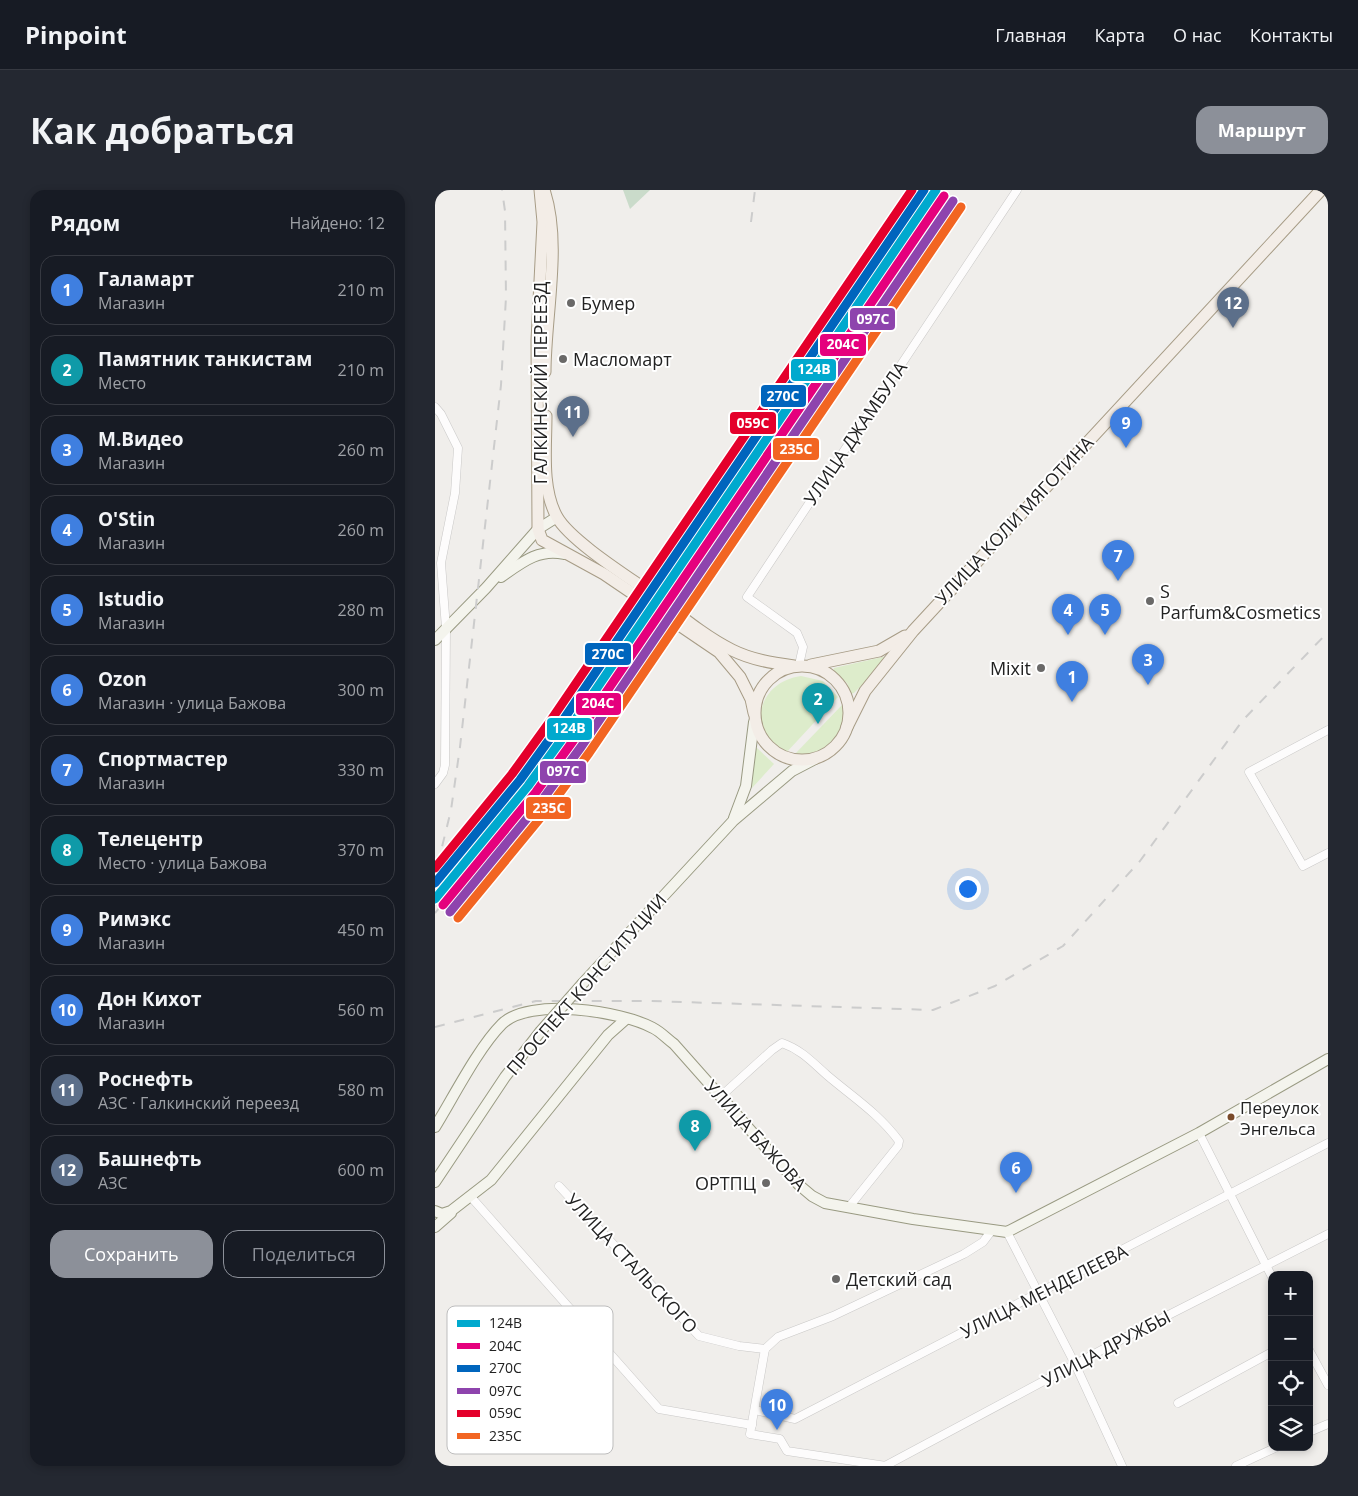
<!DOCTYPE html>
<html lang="ru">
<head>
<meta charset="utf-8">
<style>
  :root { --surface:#171b24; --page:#242831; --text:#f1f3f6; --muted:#9ea1a6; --line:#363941; --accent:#8c9099 }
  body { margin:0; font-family:"Open Sans",sans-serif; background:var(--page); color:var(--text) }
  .controls { position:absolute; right:15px; bottom:15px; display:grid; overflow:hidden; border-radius:10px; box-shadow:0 2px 8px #0003 }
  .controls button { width:45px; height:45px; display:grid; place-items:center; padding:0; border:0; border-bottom:1px solid var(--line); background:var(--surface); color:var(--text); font:25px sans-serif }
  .you { position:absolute; left:532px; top:698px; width:18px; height:18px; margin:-12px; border:4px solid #fff; border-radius:50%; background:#1a73e8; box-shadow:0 0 0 8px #1a73e833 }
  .badge { display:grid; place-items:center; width:32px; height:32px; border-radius:50%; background:var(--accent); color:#fff; font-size:16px; font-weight:700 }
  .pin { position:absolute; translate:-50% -41px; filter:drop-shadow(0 1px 2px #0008) }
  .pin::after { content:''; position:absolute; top:26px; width:18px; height:15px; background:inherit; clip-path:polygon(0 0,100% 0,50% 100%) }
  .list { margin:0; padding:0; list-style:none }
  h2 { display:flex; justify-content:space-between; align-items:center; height:65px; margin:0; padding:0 20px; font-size:21px }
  h2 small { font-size:16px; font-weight:400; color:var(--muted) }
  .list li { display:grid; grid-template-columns:32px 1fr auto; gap:15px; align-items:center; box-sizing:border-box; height:70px; margin:0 10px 10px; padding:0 10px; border:1px solid var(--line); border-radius:15px }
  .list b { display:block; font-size:19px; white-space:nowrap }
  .list p { margin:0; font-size:16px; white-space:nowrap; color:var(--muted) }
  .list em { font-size:16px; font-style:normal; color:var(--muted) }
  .actions { display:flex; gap:10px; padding:15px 20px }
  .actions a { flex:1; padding:11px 0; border:1px solid var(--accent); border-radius:15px; text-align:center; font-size:18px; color:var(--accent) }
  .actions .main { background:var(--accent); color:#fff }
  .icon { flex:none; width:28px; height:28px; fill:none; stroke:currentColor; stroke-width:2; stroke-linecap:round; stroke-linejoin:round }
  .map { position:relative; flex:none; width:893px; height:1276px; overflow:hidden; border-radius:15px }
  header { display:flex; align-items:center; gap:30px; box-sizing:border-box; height:70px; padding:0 25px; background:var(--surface); border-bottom:1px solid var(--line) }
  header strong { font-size:24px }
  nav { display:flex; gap:28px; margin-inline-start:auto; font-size:18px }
  .intro { display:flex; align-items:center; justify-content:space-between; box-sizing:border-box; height:120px; padding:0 30px }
  h1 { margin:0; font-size:35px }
  .button { padding:12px 22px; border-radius:15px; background:var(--accent); color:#fff; font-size:18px; font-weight:700 }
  main { display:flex; gap:30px; padding:0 30px }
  aside { flex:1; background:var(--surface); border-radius:15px; box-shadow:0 2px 8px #0003 }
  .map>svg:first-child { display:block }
</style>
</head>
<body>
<header>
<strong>Pinpoint</strong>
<nav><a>Главная</a><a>Карта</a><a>О нас</a><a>Контакты</a></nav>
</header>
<div class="intro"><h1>Как добраться</h1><a class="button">Маршрут</a></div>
<main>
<aside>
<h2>Рядом<small>Найдено: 12</small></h2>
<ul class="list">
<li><span class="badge" style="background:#3f7fe0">1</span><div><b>Галамарт</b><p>Магазин</p></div><em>210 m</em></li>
<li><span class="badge" style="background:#0f9aa8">2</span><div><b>Памятник танкистам</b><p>Место</p></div><em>210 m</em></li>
<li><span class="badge" style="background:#3f7fe0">3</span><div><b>М.Видео</b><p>Магазин</p></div><em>260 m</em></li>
<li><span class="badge" style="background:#3f7fe0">4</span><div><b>O'Stin</b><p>Магазин</p></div><em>260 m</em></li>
<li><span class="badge" style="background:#3f7fe0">5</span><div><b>Istudio</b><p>Магазин</p></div><em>280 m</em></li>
<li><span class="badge" style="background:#3f7fe0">6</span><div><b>Ozon</b><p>Магазин · улица Бажова</p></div><em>300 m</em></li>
<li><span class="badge" style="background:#3f7fe0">7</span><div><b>Спортмастер</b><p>Магазин</p></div><em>330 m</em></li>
<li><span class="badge" style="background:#0f9aa8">8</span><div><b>Телецентр</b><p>Место · улица Бажова</p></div><em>370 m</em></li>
<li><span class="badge" style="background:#3f7fe0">9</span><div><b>Римэкс</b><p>Магазин</p></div><em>450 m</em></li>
<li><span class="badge" style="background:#3f7fe0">10</span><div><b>Дон Кихот</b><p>Магазин</p></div><em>560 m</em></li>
<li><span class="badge" style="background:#5c6f8a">11</span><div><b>Роснефть</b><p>АЗС · Галкинский переезд</p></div><em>580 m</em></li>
<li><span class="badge" style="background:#5c6f8a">12</span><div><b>Башнефть</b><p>АЗС</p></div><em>600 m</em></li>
</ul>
<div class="actions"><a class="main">Сохранить</a><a>Поделиться</a></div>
</aside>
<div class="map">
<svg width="893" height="1276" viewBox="0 0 893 1276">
  <rect width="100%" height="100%" fill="#f0eeeb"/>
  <g fill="#ddeccb">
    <polygon points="452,466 454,467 419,503 416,504 412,493 398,481 399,478"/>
    <path d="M 366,486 L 388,491 L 403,507 L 350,564 C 310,542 322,492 366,486 Z"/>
    <path d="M 408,514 C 413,543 390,567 360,564 Z"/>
    <polygon points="319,558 322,558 339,574 317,598"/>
  </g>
  <polygon fill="#cadbca" points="188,0 215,0 195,19"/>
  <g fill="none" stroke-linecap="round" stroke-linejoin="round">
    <defs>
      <g id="street">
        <polyline points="0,217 6,224 23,258 20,303 6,373 11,438 10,575 8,583 0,594"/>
        <polyline points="364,475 368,457 362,443 312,407 582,0"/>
        <polyline points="893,540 814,582 868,676 893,663"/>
        <path d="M 285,907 L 337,860 L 347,853 C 367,860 378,873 393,886 C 419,908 443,923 464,951 L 463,956 L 414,1017"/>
        <polyline points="764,943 837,1087"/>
        <polyline points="124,996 264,1146 304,1156 330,1159"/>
        <polyline points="36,1007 224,1219 317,1235"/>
        <polyline points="572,1042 640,1174 687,1276"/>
        <polyline points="330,1159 343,1147 398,1126 529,1064 548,1052 557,1040"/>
        <polyline points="330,1159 315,1244 345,1249 352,1261 451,1276"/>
        <polyline points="874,1160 893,1195"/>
        <polyline points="743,1213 837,1162"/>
        <polyline points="320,1220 360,1229 893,953"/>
        <polyline points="874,1242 893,1234"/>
        <polyline points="450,1276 704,1140 893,1044"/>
        <polyline points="801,1276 842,1257"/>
      </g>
      <g id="secondary">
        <path d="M 66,387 C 86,373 104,358 129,364"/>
        <polyline points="0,450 51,398 103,339 122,327"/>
        <polyline points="299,628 311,596 319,532"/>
        <polyline points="148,793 298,631 357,581 380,569"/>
        <path d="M 0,937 C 18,908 43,858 67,834 C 94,807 187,821 218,838 C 226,842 232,849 239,854 L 364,995 L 377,1006 L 390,1013 L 478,1029 L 572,1042 L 764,943 L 893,869"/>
        <polyline points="0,992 70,887 105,842"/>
        <polyline points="0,1021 7,1024 16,1021 56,990 173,845 191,829"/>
        <polyline points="0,1037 16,1023"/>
      </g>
      <g id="primary">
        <polyline points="105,0 108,32 102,150 103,339 107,350 169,384 284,462 305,487 316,509 319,523"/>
        <path d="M 109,0 C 127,53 110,126 110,182"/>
        <path d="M 111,226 C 111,258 106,298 122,327 C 135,350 190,385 213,401 C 240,421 267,445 297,460 C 317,470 338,473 359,476"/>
        <polyline points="376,475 444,461 470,446"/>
        <circle cx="367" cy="523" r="47"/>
        <polyline points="412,537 430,501 478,441 886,0"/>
      </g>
    </defs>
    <use href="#street" stroke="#c9c8c7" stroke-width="9"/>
    <use href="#secondary" stroke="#999a82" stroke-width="12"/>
    <use href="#primary" stroke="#a79c86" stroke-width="13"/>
    <use href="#street" stroke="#fdfcfc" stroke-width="8"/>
    <use href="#secondary" stroke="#f4f4ed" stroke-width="10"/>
    <use href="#primary" stroke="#f3ede7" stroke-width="11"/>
    <g stroke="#ccc" stroke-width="2" stroke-dasharray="10 10" stroke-linecap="butt">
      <polyline points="316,32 320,0"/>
      <polyline points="434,98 488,0"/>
      <polyline points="0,675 7,657 16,620 25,557 66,195 71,107 70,21 67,0"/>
      <polyline points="0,701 119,551 270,331 428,80 475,0"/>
      <path d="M 0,723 C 64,643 129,566 178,476"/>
      <polyline points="0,837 101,811 215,811 498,820 560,796 628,756 705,671 808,530 893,442"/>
    </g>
    <defs>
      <polyline id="secondary-bridge" points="105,842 148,793"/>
    </defs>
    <use href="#secondary-bridge" stroke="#999a82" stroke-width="12" stroke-linecap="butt"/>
    <use href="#secondary-bridge" stroke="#f4f4ed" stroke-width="10"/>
    <defs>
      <polyline id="rail-1" points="0,709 93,596 130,545 501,0"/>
      <polyline id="rail-2" points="8,715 101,602 138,551 509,6"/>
      <polyline id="rail-3" points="0,693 85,590 122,539 489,0"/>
      <polyline id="rail-4" points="15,722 108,609 146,557 518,11"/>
      <polyline id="rail-5" points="0,678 77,584 114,533 477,0"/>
      <polyline id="rail-6" points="23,728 116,615 154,563 526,17"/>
    </defs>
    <use href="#rail-1" stroke="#fff" stroke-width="12"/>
    <use href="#rail-2" stroke="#fff" stroke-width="12"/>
    <use href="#rail-3" stroke="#fff" stroke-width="12"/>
    <use href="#rail-4" stroke="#fff" stroke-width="12"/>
    <use href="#rail-5" stroke="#fff" stroke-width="12"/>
    <use href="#rail-6" stroke="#fff" stroke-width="12"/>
    <use href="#rail-1" stroke="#00a9ce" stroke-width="9"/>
    <use href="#rail-2" stroke="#e5007d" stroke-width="9"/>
    <use href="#rail-3" stroke="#0065bd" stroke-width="9"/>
    <use href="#rail-4" stroke="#8e44ad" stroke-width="9"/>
    <use href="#rail-5" stroke="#e4002b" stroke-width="9"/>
    <use href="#rail-6" stroke="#f26522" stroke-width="9"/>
  </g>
  <g fill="#6a6968" stroke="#fff" stroke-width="2">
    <circle cx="136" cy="113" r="5"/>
    <circle cx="128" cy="169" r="5"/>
    <circle cx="715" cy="411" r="5"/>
    <circle cx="606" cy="478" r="5"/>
    <circle cx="331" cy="993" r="5"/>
    <circle cx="401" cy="1089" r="5"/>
  </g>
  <circle fill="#7a4b2a" stroke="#fff" stroke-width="2" cx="796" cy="927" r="4.5"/>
  <g text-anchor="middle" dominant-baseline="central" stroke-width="4" stroke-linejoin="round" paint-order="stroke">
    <g font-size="17" fill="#222" stroke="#fff" text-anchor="start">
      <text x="805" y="917">Переулок<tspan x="805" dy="21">Энгельса</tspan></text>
    </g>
    <g font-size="18" fill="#222" stroke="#fff" text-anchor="start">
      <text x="146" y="113">Бумер</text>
      <text x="138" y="169">Масломарт</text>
      <text x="725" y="401">S<tspan x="725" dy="21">Parfum&amp;Cosmetics</tspan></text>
      <text x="596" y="478" text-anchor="end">Mixit</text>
      <text x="321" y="993" text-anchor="end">ОРТПЦ</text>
      <text x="411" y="1089">Детский сад</text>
    </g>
    <g font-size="18" fill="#222" stroke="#fff">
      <text transform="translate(105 193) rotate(-90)">ГАЛКИНСКИЙ ПЕРЕЕЗД</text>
      <text transform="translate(420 243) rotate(-56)">УЛИЦА ДЖАМБУЛА</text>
      <text transform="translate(579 330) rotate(-47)">УЛИЦА КОЛИ МЯГОТИНА</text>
      <text transform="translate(151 794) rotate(-49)">ПРОСПЕКТ КОНСТИТУЦИИ</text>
      <text transform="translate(321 945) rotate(48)">УЛИЦА БАЖОВА</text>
      <text transform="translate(197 1073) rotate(47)">УЛИЦА СТАЛЬСКОГО</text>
      <text transform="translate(609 1101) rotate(-27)">УЛИЦА МЕНДЕЛЕЕВА</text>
      <text transform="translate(671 1158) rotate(-28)">УЛИЦА ДРУЖБЫ</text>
    </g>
  </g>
  <rect x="12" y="1116" width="166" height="148" rx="8" fill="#fff" stroke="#bdbdbd" stroke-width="1"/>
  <rect x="22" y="1130" width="23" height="7" fill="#00a9ce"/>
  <rect x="22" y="1153" width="23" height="6" fill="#e5007d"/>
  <rect x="22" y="1175" width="23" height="7" fill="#0065bd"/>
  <rect x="22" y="1198" width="23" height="6" fill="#8e44ad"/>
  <rect x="22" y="1220" width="23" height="7" fill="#e4002b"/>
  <rect x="22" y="1243" width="23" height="6" fill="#f26522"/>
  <g font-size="14" fill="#222">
    <text x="54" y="1138">124В</text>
    <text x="54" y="1161">204С</text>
    <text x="54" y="1183">270С</text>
    <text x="54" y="1206">097С</text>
    <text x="54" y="1228">059С</text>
    <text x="54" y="1251">235С</text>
  </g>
  <g stroke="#fff" stroke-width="2">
    <rect x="414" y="117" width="47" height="24" rx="5" fill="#8e44ad"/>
    <rect x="384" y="143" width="48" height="24" rx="5" fill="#e5007d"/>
    <rect x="355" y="168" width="47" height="24" rx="5" fill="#00a9ce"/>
    <rect x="325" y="194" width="47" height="24" rx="5" fill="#0065bd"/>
    <rect x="294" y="221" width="48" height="24" rx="5" fill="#e4002b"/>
    <rect x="337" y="247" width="48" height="24" rx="5" fill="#f26522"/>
    <rect x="149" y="452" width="48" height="24" rx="5" fill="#0065bd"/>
    <rect x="140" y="502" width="47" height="24" rx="5" fill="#e5007d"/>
    <rect x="111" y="527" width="47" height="24" rx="5" fill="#00a9ce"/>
    <rect x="104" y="570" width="48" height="24" rx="5" fill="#8e44ad"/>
    <rect x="90" y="606" width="47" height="24" rx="5" fill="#f26522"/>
  </g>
  <g font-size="14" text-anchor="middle" font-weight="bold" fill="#fff">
    <text x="438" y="134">097С</text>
    <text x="408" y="159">204С</text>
    <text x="379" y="184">124В</text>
    <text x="348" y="211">270С</text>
    <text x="318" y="238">059С</text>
    <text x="361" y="264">235С</text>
    <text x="173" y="469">270С</text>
    <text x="163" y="518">204С</text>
    <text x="134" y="543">124В</text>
    <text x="128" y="586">097С</text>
    <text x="114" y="623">235С</text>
  </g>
</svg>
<div class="controls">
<button>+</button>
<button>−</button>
<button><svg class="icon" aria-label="locate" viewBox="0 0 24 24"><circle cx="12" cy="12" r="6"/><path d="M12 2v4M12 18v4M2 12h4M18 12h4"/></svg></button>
<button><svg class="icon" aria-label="layers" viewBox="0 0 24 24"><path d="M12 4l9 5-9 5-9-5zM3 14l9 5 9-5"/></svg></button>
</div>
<div class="you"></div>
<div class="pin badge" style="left:637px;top:512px;background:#3f7fe0">1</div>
<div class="pin badge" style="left:383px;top:534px;background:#0f9aa8">2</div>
<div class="pin badge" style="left:713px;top:495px;background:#3f7fe0">3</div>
<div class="pin badge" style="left:633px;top:445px;background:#3f7fe0">4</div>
<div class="pin badge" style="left:670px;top:445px;background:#3f7fe0">5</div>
<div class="pin badge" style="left:581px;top:1003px;background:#3f7fe0">6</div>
<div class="pin badge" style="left:683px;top:391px;background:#3f7fe0">7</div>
<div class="pin badge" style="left:260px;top:961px;background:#0f9aa8">8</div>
<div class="pin badge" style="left:691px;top:258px;background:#3f7fe0">9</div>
<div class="pin badge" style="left:342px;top:1240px;background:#3f7fe0">10</div>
<div class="pin badge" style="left:138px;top:247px;background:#5c6f8a">11</div>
<div class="pin badge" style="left:798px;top:138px;background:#5c6f8a">12</div>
</div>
</main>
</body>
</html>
